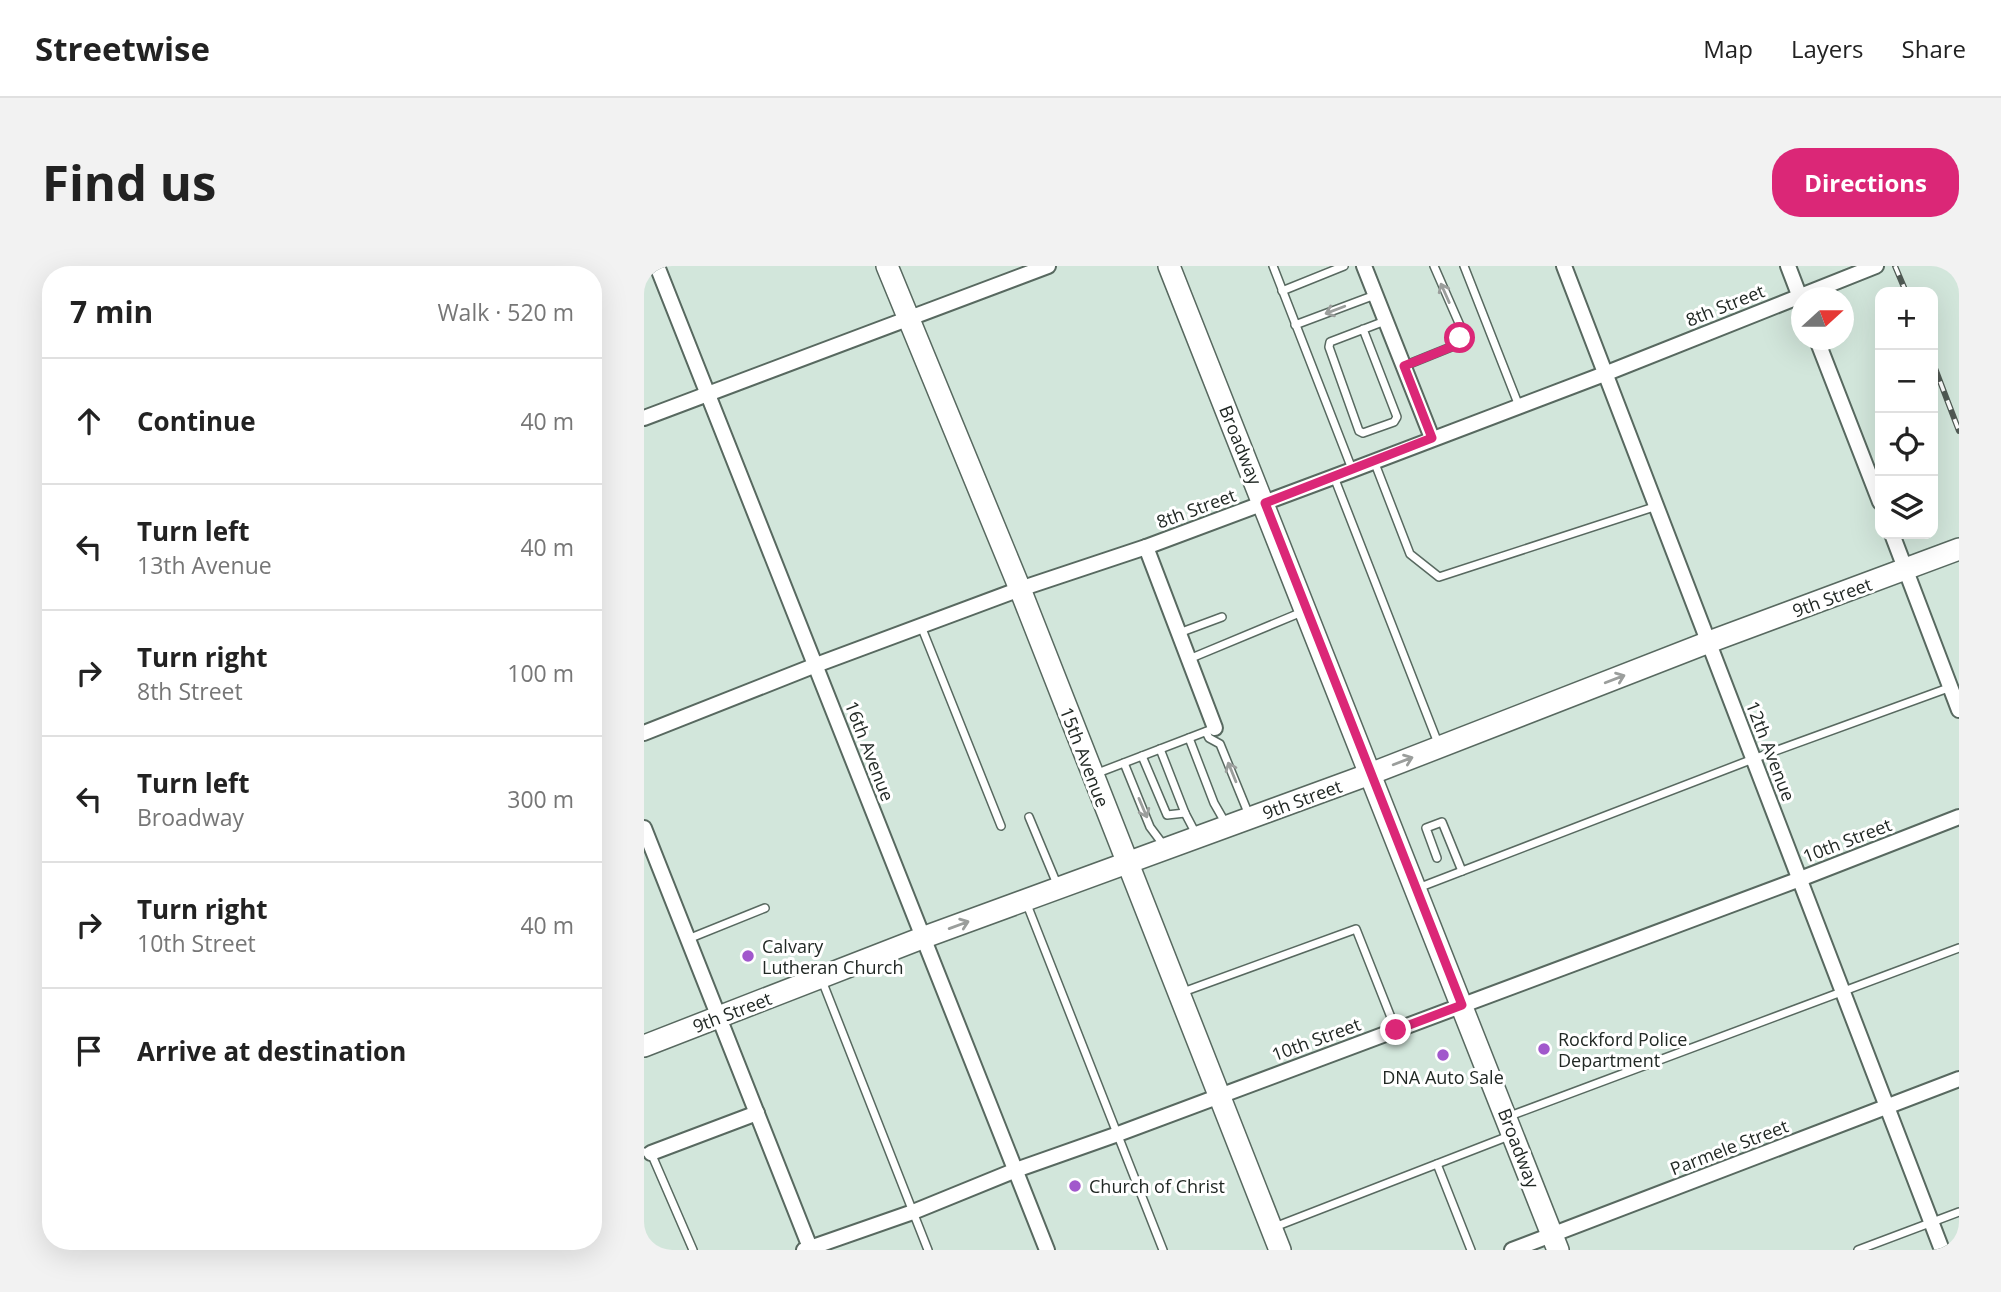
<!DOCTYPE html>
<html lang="en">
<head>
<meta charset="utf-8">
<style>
  :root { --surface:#fff; --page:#f2f2f2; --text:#222; --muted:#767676; --line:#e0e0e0; --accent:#db2777 }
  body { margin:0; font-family:"Open Sans",sans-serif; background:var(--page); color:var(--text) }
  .controls { position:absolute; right:21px; top:21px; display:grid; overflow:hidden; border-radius:14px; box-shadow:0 7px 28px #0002 }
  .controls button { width:63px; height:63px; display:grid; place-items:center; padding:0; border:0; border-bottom:2px solid var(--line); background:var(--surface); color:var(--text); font:35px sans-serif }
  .compass { position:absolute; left:1147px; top:21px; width:63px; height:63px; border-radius:50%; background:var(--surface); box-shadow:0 7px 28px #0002; rotate:69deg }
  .stop { position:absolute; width:21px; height:21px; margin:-16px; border:5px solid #db2777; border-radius:50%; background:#fff }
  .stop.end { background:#db2777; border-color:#fff; box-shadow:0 2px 7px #0008 }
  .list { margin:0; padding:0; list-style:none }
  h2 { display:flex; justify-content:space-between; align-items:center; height:91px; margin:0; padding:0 28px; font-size:30px }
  h2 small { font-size:23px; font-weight:400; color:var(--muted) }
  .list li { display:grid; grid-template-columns:46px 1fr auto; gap:21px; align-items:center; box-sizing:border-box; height:126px; padding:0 28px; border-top:2px solid var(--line) }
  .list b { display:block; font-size:26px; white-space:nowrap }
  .list p { margin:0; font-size:23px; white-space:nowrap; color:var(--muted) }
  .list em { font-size:23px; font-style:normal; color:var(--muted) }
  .icon { flex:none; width:38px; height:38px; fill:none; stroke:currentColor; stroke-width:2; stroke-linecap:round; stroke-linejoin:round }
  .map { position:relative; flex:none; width:1315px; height:984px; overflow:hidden; border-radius:28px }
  header { display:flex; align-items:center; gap:42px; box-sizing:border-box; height:98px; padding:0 35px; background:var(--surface); border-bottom:2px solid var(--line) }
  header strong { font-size:33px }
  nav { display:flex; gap:38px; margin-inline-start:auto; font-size:24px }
  .intro { display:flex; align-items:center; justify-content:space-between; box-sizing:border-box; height:168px; padding:0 42px }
  h1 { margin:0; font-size:49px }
  .button { padding:18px 32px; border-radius:28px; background:var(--accent); color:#fff; font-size:24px; font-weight:700 }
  main { display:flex; gap:42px; padding:0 42px }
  aside { flex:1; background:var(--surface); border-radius:28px; box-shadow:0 7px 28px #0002 }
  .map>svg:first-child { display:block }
</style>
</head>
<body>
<header>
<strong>Streetwise</strong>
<nav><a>Map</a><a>Layers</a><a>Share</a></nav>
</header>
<div class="intro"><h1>Find us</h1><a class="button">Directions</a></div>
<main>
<aside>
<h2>7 min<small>Walk · 520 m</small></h2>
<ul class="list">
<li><svg class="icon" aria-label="ahead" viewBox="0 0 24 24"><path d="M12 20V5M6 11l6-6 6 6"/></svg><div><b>Continue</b></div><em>40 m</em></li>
<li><svg class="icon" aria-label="left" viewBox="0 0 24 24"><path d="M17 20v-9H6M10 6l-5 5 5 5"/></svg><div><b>Turn left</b><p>13th Avenue</p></div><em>40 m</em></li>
<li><svg class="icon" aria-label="right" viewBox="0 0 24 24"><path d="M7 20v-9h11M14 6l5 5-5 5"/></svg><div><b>Turn right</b><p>8th Street</p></div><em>100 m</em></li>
<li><svg class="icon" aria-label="left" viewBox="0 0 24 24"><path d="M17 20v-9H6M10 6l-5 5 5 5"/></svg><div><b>Turn left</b><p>Broadway</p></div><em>300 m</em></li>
<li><svg class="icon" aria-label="right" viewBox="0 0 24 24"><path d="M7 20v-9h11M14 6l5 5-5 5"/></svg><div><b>Turn right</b><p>10th Street</p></div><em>40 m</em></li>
<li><svg class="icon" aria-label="arrive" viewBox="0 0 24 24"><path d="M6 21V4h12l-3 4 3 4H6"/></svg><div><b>Arrive at destination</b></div></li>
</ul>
</aside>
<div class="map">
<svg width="1315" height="984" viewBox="0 0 1315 984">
  <rect width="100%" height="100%" fill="#d2e6db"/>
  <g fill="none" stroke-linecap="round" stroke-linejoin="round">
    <defs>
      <g id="lane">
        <polyline points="629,0 708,203"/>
        <polyline points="820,0 875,140"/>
        <polyline points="638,25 700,0"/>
        <polyline points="651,59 731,29"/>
        <polyline points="719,63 753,151 750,156 719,167 715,165 685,81 686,76 741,55"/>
        <polyline points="760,100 812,79 818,64 790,0"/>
        <polyline points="730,195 766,288 795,311 1013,240"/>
        <polyline points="690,211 794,477"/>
        <polyline points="277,360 357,560"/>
        <polyline points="535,367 578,351"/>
        <polyline points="545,393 658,346"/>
        <polyline points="562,466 565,472 576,478 605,549"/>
        <polyline points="545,472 570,537 582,558"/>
        <polyline points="516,483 541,547 552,568"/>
        <polyline points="498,490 523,549 541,547"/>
        <polyline points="480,497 506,561 521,581"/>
        <polyline points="451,508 571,462"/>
        <polyline points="385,551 413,618"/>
        <polyline points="793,592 782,562 798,556 818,605"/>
        <polyline points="774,622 1109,493 1307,421"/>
        <polyline points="382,636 519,984"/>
        <polyline points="44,673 121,642"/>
        <polyline points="177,712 284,984"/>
        <polyline points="539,726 712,663 752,764"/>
        <polyline points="863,851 1315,682"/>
        <polyline points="0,886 7,887 49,984"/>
        <polyline points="793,898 827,984"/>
        <polyline points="628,962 865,870"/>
        <polyline points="1214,984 1315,946"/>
      </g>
      <g id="street">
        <polyline points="13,0 403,984"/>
        <polyline points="720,0 788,172"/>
        <polyline points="920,0 1298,984"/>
        <polyline points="1144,0 1157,34"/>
        <polyline points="1173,74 1236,236"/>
        <polyline points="0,152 404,0"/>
        <polyline points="1248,268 1315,444"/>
        <polyline points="502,281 571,462"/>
        <polyline points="0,467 172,399 376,323 502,281 708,204 963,107 1232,0"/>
        <polyline points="0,562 167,984"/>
        <polyline points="7,887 113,847"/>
        <polyline points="160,984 269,946 372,904 474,868 1156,613 1315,551"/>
        <polyline points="868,984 1315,813"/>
      </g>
      <g id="secondary">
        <polyline points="243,0 376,323 636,984"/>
        <polyline points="525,0 914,984"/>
        <polyline points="0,780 278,672 726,508 1065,376 1315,283"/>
      </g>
    </defs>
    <use href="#lane" stroke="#586960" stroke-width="10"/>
    <use href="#street" stroke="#586960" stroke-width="18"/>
    <use href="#secondary" stroke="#586960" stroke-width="24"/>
    <use href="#lane" stroke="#fff" stroke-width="7"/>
    <use href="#street" stroke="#fff" stroke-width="14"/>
    <use href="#secondary" stroke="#fff" stroke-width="21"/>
    <defs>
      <g id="rail">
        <polyline points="1251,0 1262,26"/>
        <polyline points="1289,97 1315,165"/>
      </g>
    </defs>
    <use href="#rail" stroke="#505a54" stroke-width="6"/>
    <use href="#rail" stroke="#fff" stroke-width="3.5" stroke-dasharray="10" stroke-linecap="butt"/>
  </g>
  <defs><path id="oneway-shaft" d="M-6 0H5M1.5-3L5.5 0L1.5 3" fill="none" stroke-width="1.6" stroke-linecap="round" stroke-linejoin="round" transform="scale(1.75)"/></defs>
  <g stroke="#9b9e9c">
    <use href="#oneway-shaft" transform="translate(801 27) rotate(-114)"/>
    <use href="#oneway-shaft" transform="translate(691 44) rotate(159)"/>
    <use href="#oneway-shaft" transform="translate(971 413) rotate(-21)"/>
    <use href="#oneway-shaft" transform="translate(759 495) rotate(-21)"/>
    <use href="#oneway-shaft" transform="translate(588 506) rotate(-112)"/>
    <use href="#oneway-shaft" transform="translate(499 542) rotate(67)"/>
    <use href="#oneway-shaft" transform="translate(315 659) rotate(-20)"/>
  </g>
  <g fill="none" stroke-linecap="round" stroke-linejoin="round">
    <polyline stroke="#db2777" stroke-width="9" points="752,764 818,739 621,237 788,172 760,100 812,79 816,72"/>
  </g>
  <g fill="#a158cc" stroke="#fff" stroke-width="2.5">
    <circle cx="104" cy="690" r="7"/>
    <circle cx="900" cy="783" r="7"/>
    <circle cx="799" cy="789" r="7"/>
    <circle cx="431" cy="920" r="7"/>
  </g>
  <g text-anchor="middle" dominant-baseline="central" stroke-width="6" stroke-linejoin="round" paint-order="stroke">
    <g font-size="18" fill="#212824" stroke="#fff">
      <text transform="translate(1081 39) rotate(-22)">8th Street</text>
      <text transform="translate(597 179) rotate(68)">Broadway</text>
      <text transform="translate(552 242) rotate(-20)">8th Street</text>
      <text transform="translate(1188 331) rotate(-20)">9th Street</text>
      <text transform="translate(226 485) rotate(69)">16th Avenue</text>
      <text transform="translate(1127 485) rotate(69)">12th Avenue</text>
      <text transform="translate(441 491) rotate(69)">15th Avenue</text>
      <text transform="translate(658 533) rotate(-20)">9th Street</text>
      <text transform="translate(1203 574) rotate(-21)">10th Street</text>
      <text transform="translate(88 746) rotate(-21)">9th Street</text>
      <text transform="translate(672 773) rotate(-20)">10th Street</text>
      <text transform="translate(1085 881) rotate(-21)">Parmele Street</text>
      <text transform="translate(875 882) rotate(69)">Broadway</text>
    </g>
    <g font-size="18" fill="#212824" stroke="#fff" text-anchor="start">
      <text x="118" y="680">Calvary<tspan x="118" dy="21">Lutheran Church</tspan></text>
      <text x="914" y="773">Rockford Police<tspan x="914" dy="21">Department</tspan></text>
      <text x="799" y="811" text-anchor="middle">DNA Auto Sale</text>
      <text x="445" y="920">Church of Christ</text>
    </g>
  </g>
</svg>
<div class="controls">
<button>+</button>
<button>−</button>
<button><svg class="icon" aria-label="locate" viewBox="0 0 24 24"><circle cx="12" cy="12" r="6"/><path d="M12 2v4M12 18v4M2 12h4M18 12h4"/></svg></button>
<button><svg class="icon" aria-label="layers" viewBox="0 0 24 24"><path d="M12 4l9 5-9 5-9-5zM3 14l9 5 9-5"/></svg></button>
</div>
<svg class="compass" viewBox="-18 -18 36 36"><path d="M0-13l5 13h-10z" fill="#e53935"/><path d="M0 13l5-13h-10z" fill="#767676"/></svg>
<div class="stop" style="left:816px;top:72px"></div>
<div class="stop end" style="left:752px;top:764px"></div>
</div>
</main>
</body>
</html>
